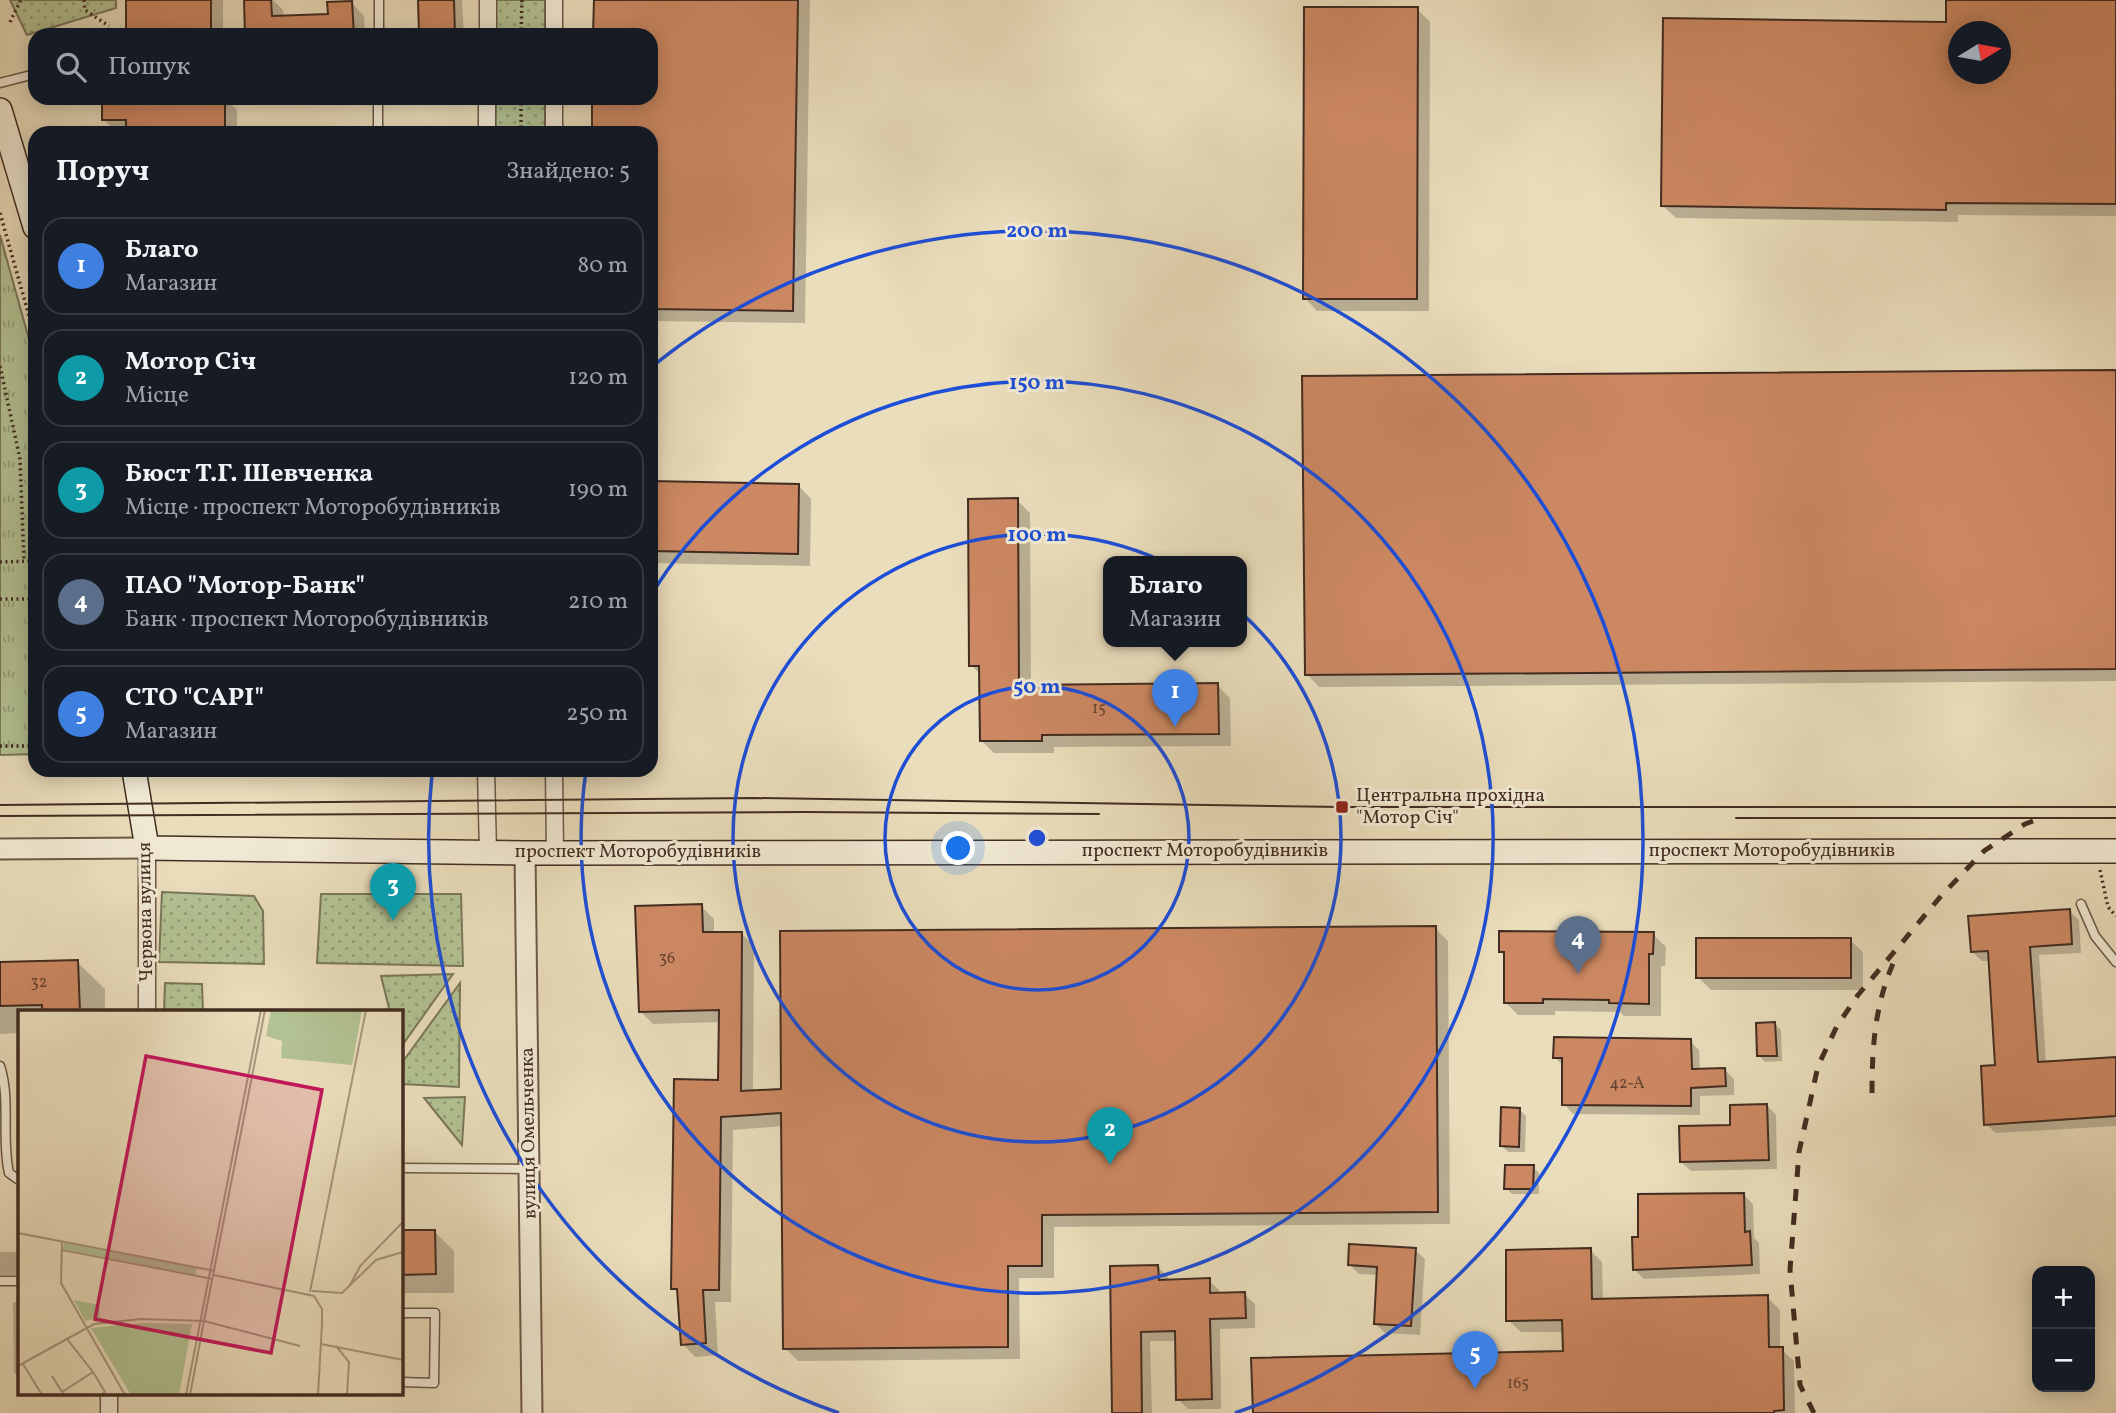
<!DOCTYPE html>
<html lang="uk">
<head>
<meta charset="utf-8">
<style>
  :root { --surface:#171b24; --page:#242831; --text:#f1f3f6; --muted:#9ea1a6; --line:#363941; --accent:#1a73e8 }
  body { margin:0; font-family:Vollkorn,serif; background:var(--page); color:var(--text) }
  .controls { position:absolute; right:21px; bottom:21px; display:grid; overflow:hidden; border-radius:14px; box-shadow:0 4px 18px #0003 }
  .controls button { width:63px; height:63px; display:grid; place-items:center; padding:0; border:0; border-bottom:2px solid var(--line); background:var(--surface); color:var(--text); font:35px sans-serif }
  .compass { position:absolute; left:1948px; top:21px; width:63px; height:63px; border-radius:50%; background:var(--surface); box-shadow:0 4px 18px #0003; rotate:79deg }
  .you { position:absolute; left:959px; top:849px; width:24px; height:24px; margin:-18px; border:5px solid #fff; border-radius:50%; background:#1a73e8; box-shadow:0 0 0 10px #1a73e833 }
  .badge { display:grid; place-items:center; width:46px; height:46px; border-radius:50%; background:var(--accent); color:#fff; font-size:23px; font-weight:700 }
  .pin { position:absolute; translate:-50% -58px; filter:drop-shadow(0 2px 4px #0008) }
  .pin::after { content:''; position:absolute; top:37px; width:24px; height:21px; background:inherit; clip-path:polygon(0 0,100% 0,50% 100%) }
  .popup { position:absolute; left:1103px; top:556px; width:144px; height:91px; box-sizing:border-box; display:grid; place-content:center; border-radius:14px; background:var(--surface); filter:drop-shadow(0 2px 5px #0005); font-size:23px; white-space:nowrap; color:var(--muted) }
  .popup b { font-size:26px; color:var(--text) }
  .popup::after { content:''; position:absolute; left:50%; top:100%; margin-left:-14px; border:14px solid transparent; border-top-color:var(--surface) }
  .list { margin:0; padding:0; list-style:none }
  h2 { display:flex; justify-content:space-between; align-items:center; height:91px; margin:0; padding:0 28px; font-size:30px }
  h2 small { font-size:23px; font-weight:400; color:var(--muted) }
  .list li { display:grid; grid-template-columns:46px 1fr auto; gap:21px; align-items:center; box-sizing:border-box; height:98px; margin:0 14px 14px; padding:0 14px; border:2px solid var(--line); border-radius:21px }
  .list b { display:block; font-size:26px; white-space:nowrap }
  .list p { margin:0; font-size:23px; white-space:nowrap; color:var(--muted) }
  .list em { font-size:23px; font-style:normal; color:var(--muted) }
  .icon { flex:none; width:38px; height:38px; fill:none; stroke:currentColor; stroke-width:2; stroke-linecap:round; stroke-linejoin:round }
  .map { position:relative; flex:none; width:2116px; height:1413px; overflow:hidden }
  .search { position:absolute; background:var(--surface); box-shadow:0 4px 18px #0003; left:28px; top:28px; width:630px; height:77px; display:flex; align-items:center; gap:18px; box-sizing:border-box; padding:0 24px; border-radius:21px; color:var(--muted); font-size:26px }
  .panel { position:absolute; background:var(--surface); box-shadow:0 4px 18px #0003; left:28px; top:126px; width:630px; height:651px; border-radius:21px }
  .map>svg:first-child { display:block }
</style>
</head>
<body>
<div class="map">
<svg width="2116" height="1413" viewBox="0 0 2116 1413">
  <defs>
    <pattern id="grass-dots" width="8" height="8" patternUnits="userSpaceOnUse" patternTransform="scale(1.75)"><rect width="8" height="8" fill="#b3c293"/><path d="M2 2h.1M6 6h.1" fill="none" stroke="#939e78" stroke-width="1.8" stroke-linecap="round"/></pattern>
    <pattern id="park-tufts" width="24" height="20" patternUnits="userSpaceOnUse" patternTransform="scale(1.75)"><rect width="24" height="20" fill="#b3c293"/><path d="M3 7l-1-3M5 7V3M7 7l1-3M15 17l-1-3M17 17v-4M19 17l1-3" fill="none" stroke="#939e78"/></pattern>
  </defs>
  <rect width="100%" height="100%" fill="#eaddbb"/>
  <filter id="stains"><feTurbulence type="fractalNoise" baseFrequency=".00286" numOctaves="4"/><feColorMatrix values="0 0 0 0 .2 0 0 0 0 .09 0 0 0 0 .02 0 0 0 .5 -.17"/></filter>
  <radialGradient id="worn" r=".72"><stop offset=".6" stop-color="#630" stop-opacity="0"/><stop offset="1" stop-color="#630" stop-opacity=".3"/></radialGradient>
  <g fill="url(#grass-dots)" stroke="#7a775a" stroke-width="2">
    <polygon points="10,0 116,0 116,8 27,35"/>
    <rect x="496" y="0" width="49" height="35"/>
    <polygon points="496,98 545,98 545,133 495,133"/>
    <polygon points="162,892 254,896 263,911 264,964 159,962"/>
    <polygon points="321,894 461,894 463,966 317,963"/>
    <polygon points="453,974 401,1047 401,1012 390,1012 381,976"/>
    <polygon points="165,983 202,984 203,1012 164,1012"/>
    <polygon points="460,983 459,1087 402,1084 404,1060"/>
    <polygon points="465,1097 462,1145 424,1098"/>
  </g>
  <polygon fill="url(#park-tufts)" stroke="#7a775a" stroke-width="2" points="0,235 35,361 35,754 0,755"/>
  <g fill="#0003" fill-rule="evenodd">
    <polygon points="127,0 223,0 223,35 128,35"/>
    <polygon points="246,0 273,0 283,10 284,17 330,15 352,3 364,16 365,35 247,35"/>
    <polygon points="420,0 462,0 464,35 421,35"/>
    <polygon points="596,0 810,0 805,323 651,321 651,133 594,133 594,98 651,98 651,35 595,35"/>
    <path d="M 1948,0 L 2116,0 L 2116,216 L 1958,215 L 1958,222 L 1676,218 L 1663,206 L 1948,24 ZM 1958,32 L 2000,32 L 2000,74 L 1958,74 Z"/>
    <polygon points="1417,9 1430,22 1429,311 1317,311 1305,298"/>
    <polygon points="104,98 224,98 237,110 237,133 117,132 104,120"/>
    <polygon points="2116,371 2116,681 1319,687 1307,674"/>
    <polygon points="651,482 799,486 811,499 810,566 651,563"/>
    <polygon points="1017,500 1030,513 1031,686 1217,685 1230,698 1231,746 1054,747 1054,753 994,753 981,740 981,675 971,665"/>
    <polygon points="701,906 714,919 714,933 741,933 754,946 753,1092 783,1090 1435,928 1448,941 1450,1224 1054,1227 1054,1278 1019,1278 1020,1359 798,1361 785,1348 783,1126 733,1130 731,1302 715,1302 718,1355 695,1357 683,1344 679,1295 673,1288 720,1082 720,1022 653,1024 641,1012"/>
    <polygon points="2069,911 2079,920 2081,953 2039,955 2046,1063 2116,1059 2116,1126 1996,1133 1986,1124 1997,1066 1991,961 1982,961 1972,952"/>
    <polygon points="1653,934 1666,947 1665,966 1661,966 1661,1016 1624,1016 1620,1012 1555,1011 1555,1015 1518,1015 1505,1002 1506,956 1501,951"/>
    <polygon points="1850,940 1863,952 1863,990 1711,990 1698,977"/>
    <polygon points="77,962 105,989 105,1012 19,1012 19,1033 0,1034 0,964"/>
    <polygon points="1775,1024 1781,1030 1782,1061 1765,1062 1759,1056"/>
    <polygon points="1690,1041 1699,1050 1700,1070 1725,1070 1734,1079 1734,1095 1700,1096 1700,1115 1573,1114 1564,1104 1564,1066 1555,1058"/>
    <polygon points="1767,1105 1776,1115 1777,1169 1691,1171 1681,1162"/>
    <polygon points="1520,1110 1526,1116 1525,1152 1508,1152 1502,1146"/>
    <polygon points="1533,1167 1539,1173 1539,1194 1512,1194 1506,1188"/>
    <polygon points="1744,1195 1753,1204 1754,1238 1759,1243 1760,1274 1644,1279 1635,1270 1640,1238"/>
    <polygon points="401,1232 435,1232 454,1251 454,1293 401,1293"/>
    <polygon points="1415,1250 1425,1259 1420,1335 1385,1333 1375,1323 1378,1275 1359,1274 1350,1265"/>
    <polygon points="1590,1250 1602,1262 1603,1301 1767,1297 1780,1310 1780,1348 1794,1361 1795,1413 1254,1413 1564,1353 1564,1332 1521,1332 1508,1320"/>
    <rect x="0" y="1252" width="19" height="23"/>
    <polygon points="1158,1267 1168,1277 1168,1281 1209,1280 1219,1290 1219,1295 1244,1294 1255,1304 1255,1328 1220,1329 1221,1409 1188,1409 1178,1399 1177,1341 1150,1341 1152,1413 1114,1413"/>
    <polygon points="13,1302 19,1302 19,1378 14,1372"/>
  </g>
  <g fill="#cc8862" stroke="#422c21" stroke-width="2" fill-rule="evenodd">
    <rect x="126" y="0" width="85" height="35"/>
    <polygon points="244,0 271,0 272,16 328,14 327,2 352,1 354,35 245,35"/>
    <polygon points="418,0 454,0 455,35 419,35"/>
    <polygon points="594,0 798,0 793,311 651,309 651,133 592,133 592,98 651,98 651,35 593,35"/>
    <path d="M 1946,0 L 2116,0 L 2116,204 L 1946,203 L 1946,210 L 1661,206 L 1663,18 L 1946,22 ZM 1958,32 L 2000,32 L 2000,74 L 1958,74 Z"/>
    <polygon points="1304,7 1418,7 1417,299 1303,299"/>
    <polygon points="102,98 225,98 225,133 126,133 126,120 102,120"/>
    <polygon points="2116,370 2116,669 1305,675 1302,376"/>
    <polygon points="651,481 799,484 798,554 651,551"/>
    <polygon points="1018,498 1019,685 1218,683 1219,734 1042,735 1042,741 980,741 979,666 969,666 968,499"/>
    <polygon points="702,904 703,932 742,932 741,1091 781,1089 780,931 1436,926 1438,1212 1042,1215 1042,1266 1008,1266 1008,1347 783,1349 781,1113 721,1117 719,1290 703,1290 706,1343 681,1345 677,1289 671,1289 674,1079 718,1080 719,1010 639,1012 635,906"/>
    <polygon points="2070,909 2072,944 2030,947 2038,1062 2116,1057 2116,1116 1984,1125 1981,1066 1995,1065 1988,951 1971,952 1968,916"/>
    <polygon points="1499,931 1654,932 1653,954 1649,954 1649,1004 1609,1003 1609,1000 1543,999 1543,1003 1504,1003 1504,952 1499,952"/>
    <rect x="1696" y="938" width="155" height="40"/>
    <polygon points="78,960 80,1012 42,1012 42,1005 0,1006 0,962"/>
    <polygon points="1775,1022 1777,1056 1757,1056 1756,1023"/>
    <polygon points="1554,1037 1691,1039 1692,1069 1725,1068 1726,1086 1691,1088 1691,1106 1562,1105 1562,1058 1553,1058"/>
    <polygon points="1767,1104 1769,1160 1680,1162 1679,1126 1730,1125 1730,1105"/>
    <polygon points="1501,1107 1520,1108 1519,1147 1500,1146"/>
    <polygon points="1505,1165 1534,1165 1533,1189 1504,1189"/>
    <polygon points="1744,1193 1745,1232 1750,1231 1752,1265 1633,1270 1632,1237 1638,1237 1638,1194"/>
    <polygon points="401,1230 435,1230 436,1274 401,1275"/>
    <polygon points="1349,1244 1416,1248 1411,1326 1374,1324 1377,1267 1348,1265"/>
    <polygon points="1591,1248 1592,1299 1768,1295 1769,1347 1783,1347 1784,1410 1774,1411 1774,1413 1253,1413 1251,1358 1563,1351 1562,1320 1506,1321 1506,1250"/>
    <polygon points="1158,1265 1159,1280 1210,1278 1210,1293 1245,1292 1246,1318 1210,1319 1212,1399 1176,1400 1175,1331 1141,1332 1142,1413 1112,1413 1110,1266"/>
  </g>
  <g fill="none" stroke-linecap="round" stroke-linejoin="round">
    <defs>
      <g id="service">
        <polyline points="379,35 379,0"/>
        <polyline points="0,83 35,74"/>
        <polyline points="378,133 378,98"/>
        <polyline points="2081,904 2095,936 2116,962"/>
        <path d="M 0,1066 C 11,1100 1,1138 9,1173 L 19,1180"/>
        <polyline points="401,1168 527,1169"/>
        <polyline points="0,1281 19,1281"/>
        <polyline points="401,1313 435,1313 434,1383 401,1382"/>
      </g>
      <g id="minor">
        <polyline points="554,0 554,35"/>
        <polyline points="488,35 488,0"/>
        <polyline points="554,98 554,133"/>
        <polyline points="487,133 487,98"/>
        <polyline points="486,770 488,852"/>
        <polyline points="554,770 555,852"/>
        <polyline points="147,1012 147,848"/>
        <polyline points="109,1413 109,1394"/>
      </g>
      <g id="tertiary">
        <polyline points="0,849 147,848"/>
        <polyline points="525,853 532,1413"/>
      </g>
      <g id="secondary">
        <polyline points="0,110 35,227"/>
        <polyline points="134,770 147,848 525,853 2116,851"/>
      </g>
    </defs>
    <use href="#service" stroke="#6c5848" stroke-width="11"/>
    <use href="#minor" stroke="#6c5848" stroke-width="19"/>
    <use href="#tertiary" stroke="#6c5848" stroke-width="23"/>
    <use href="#secondary" stroke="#422c21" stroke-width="26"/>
    <g stroke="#422c21" stroke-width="3.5" stroke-dasharray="2 3.5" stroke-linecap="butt">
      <polyline points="84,0 85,10 109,26"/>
      <polyline points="10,22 21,0"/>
      <polyline points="521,35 522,0"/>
      <polyline points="521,133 521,98"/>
      <polyline points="0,213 35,337"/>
      <polyline points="0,366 20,459 24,561"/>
      <polyline points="0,562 35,561"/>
      <polyline points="0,599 35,599"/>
      <polyline points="0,746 35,746"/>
      <polyline points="2100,870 2108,907 2116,916"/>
    </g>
    <use href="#service" stroke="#f1e9d3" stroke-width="8"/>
    <use href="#minor" stroke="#f1e9d3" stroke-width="16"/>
    <use href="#tertiary" stroke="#f1e9d3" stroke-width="19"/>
    <use href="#secondary" stroke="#f1e9d3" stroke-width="23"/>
    <g stroke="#422c21" stroke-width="2">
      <polyline points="0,805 754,798 1342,807 2116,807"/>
      <polyline points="0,816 804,812 1099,814"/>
      <polyline points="1736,818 2116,818"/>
    </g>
    <g stroke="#422c21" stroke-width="5" stroke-dasharray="12 12" stroke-linecap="butt">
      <path d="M 1872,1093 C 1872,1046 1875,1003 1895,959"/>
      <polyline points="1814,1413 1800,1385 1790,1270 1799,1152 1818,1066 1837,1026 1858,995 1941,896 1984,851 2025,824 2041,818"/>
    </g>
  </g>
  <g fill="none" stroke="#1d4ed8" stroke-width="3.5">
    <circle cx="1037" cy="838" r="152"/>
    <circle cx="1037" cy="838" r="304"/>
    <path d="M652 593A456 456 0 1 1 586 771"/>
    <path d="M839 1413A608 608 0 0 1 432 774M654 365A608 608 0 1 1 1235 1413"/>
  </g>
  <rect fill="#8f2418" stroke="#f1e9d3" stroke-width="2.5" x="1335" y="800" width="14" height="14" rx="3.5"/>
  <g text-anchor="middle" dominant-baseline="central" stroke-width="6" stroke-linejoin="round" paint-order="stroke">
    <g font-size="16" fill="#644331">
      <text x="1099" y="709">15</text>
      <text x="667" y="959">36</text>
      <text x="39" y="983">32</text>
      <text x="1627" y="1084">42-А</text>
      <text x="1518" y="1384">165</text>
    </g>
    <g font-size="19" fill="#422c21" stroke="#f1e9d3" text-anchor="start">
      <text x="1356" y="796">Центральна прохідна<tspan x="1356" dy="22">"Мотор Січ"</tspan></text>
    </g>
    <g font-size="19" fill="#422c21" stroke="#f1e9d3">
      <text x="1205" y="851">проспект Моторобудівників</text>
      <text x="1772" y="851">проспект Моторобудівників</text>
      <text x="638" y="852">проспект Моторобудівників</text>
      <text transform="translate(146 912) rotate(-91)">Червона вулиця</text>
      <text transform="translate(529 1133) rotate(-91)">вулиця Омельченка</text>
    </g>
  </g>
  <g transform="translate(18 1010)">
    <rect width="385" height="385" fill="#eaddbb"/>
    <path d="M 46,233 L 179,258 L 177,265 L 45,239 ZM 56,290 L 81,295 L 82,307 L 67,311 Z" fill="#b3c293"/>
    <path d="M 253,0 L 344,0 L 334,55 L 263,48 L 264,31 L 248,26 ZM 125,313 L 174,314 L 161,385 L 113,385 L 73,318 Z" fill="#b3c293"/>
    <path fill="none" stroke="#a7967d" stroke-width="2" d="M 0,223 L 197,261M 44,231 L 43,273 L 107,385M 44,240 L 195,269M 196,265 L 296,286 L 304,299 L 304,314 L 300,385M 332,275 L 343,255 L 385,212M 294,281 L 324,283 L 358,250 L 385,242M 292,282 L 348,0M 49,329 L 75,362 L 87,382 L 83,385M 303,334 L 385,350M 318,336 L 331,352 L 329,385M 5,354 L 24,385M 0,356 L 76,314 L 123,309 L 186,311 L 247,0M 34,366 L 46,385M 44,382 L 75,362M 168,385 L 243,0M 172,385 L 186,311 L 282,336"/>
    <path fill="#c2185b" fill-opacity="0.15" stroke="#c2185b" stroke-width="3.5" d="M 128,46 L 304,80 L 253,343 L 77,309 Z"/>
    <rect width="385" height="385" fill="none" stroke="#422c21" stroke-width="3.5"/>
  </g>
  <circle cx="1037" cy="838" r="10" fill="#1d4ed8" stroke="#f1e9d3" stroke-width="3.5"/>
  <g font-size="21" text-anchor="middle" font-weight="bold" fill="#1d4ed8" stroke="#f1e9d3" stroke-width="6" stroke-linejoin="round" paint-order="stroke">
    <text x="1037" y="237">200 m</text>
    <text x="1037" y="389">150 m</text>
    <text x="1037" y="541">100 m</text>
    <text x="1037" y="693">50 m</text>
  </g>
  <rect width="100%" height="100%" filter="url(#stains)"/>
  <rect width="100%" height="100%" fill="url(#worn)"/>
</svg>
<div class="controls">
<button>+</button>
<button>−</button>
</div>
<svg class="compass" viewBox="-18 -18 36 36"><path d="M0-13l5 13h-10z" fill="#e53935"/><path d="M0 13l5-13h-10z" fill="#9ea1a6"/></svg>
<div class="you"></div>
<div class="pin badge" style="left:1175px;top:727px;background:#3f7fe0">1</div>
<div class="popup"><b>Благо</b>Магазин</div>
<div class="pin badge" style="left:1110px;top:1165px;background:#0f9aa8">2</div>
<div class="pin badge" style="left:393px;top:921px;background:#0f9aa8">3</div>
<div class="pin badge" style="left:1578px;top:974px;background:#5c6f8a">4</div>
<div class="pin badge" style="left:1475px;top:1389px;background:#3f7fe0">5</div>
<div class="search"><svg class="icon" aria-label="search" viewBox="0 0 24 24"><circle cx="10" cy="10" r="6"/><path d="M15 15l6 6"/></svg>Пошук</div>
<section class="panel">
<h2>Поруч<small>Знайдено: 5</small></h2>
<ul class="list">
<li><span class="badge" style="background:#3f7fe0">1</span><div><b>Благо</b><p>Магазин</p></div><em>80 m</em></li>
<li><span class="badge" style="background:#0f9aa8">2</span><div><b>Мотор Січ</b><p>Місце</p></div><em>120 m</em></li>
<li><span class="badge" style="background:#0f9aa8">3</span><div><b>Бюст Т.Г. Шевченка</b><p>Місце · проспект Моторобудівників</p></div><em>190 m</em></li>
<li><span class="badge" style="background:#5c6f8a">4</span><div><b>ПАО &quot;Мотор-Банк&quot;</b><p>Банк · проспект Моторобудівників</p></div><em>210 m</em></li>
<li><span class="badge" style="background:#3f7fe0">5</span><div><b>СТО &quot;CAPI&quot;</b><p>Магазин</p></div><em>250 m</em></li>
</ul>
</section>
</div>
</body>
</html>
